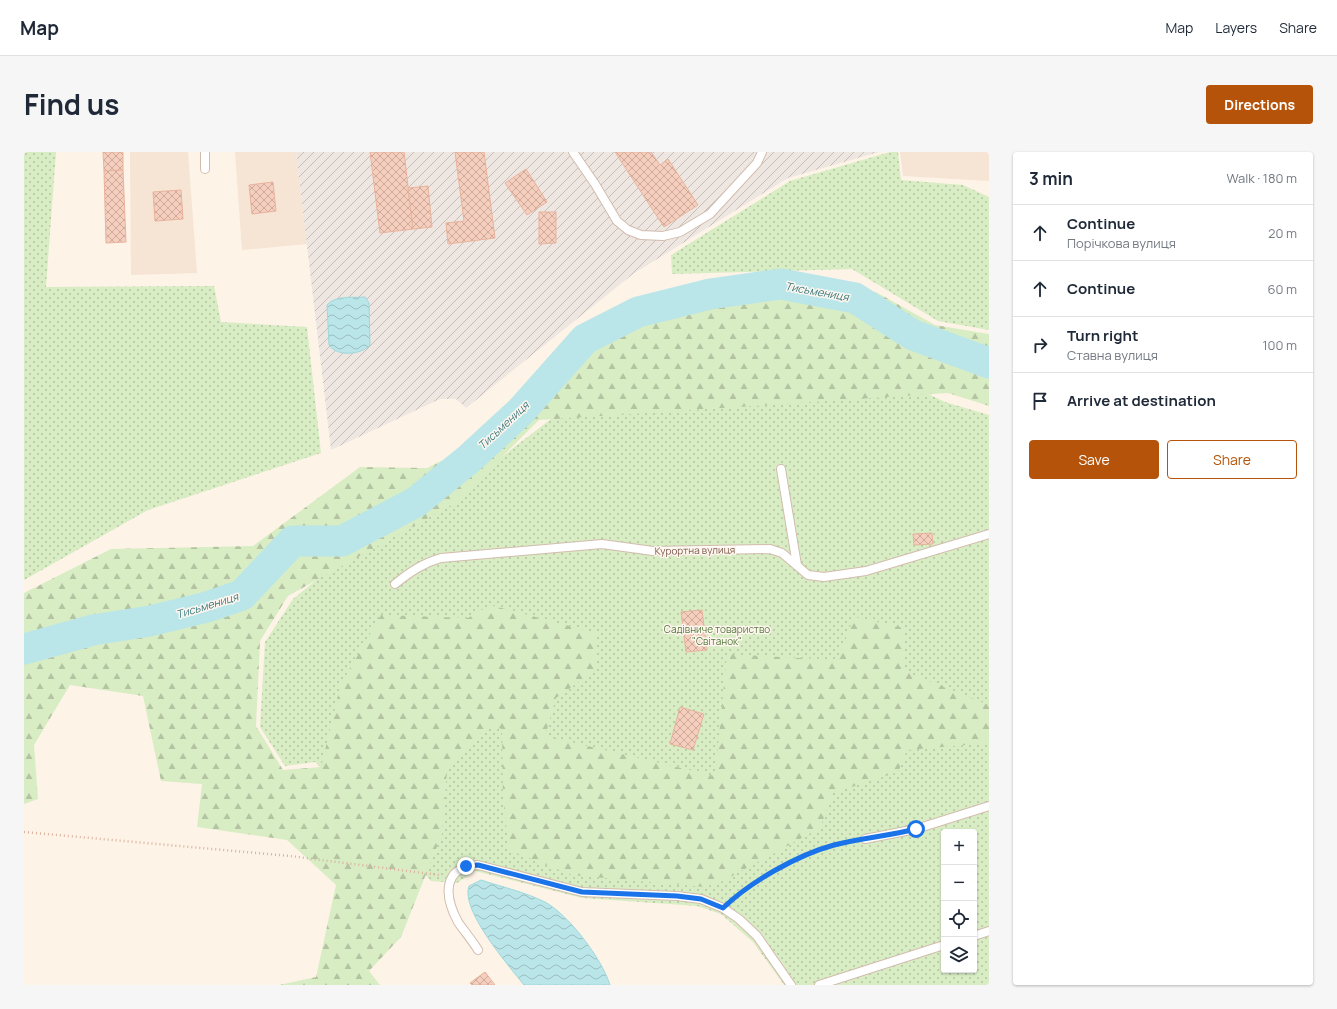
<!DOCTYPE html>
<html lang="en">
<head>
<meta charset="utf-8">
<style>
  :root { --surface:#fff; --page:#f6f6f7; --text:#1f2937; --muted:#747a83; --line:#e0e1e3; --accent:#b45309 }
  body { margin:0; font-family:Manrope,sans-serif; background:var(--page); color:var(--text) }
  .controls { position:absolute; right:12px; bottom:12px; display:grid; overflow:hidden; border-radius:4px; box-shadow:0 1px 3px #0004 }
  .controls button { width:36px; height:36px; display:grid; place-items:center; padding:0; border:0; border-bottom:1px solid var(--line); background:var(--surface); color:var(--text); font:20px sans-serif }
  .stop { position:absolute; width:12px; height:12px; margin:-9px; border:3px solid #1a73e8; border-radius:50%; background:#fff }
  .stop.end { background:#1a73e8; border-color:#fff; box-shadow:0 1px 4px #0008 }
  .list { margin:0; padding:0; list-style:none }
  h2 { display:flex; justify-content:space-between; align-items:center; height:52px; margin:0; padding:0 16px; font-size:17px }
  h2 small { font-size:13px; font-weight:400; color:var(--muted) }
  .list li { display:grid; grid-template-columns:26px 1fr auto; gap:12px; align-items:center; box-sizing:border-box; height:56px; padding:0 16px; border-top:1px solid var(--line) }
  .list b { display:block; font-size:15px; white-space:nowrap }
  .list p { margin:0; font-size:13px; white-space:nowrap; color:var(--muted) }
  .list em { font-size:13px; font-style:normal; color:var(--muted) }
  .actions { display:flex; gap:8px; padding:12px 16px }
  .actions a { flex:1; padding:9px 0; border:1px solid var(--accent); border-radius:4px; text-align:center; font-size:14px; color:var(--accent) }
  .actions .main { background:var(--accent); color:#fff }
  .icon { flex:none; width:22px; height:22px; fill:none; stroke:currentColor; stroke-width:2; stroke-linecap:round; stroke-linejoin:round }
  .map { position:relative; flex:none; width:965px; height:833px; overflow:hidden; border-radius:4px }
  header { display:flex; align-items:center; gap:24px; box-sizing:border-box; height:56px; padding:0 20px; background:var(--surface); border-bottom:1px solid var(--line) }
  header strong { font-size:19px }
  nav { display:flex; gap:22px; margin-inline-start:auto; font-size:14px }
  .intro { display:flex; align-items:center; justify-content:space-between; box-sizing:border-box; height:96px; padding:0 24px }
  h1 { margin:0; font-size:28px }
  .button { padding:10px 18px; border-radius:4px; background:var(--accent); color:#fff; font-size:14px; font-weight:700 }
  main { display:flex; gap:24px; padding:0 24px }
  aside { flex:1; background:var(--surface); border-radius:4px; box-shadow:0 1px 3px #0004 }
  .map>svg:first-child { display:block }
</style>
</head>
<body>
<header>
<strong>Map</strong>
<nav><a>Map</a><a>Layers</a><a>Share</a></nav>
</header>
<div class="intro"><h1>Find us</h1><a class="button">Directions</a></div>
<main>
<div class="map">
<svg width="965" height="833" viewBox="0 0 965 833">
  <defs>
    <pattern id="industrial-furrows" width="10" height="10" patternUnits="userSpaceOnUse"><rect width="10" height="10" fill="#eee6e1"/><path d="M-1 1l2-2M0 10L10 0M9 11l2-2" fill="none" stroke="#c6bdb8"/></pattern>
    <pattern id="grass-dots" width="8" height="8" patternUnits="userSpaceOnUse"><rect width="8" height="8" fill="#d8edc4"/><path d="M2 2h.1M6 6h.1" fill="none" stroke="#b4c3a1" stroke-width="1.8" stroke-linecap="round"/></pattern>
    <pattern id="forest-firs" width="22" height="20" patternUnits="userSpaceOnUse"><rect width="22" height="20" fill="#d8edc4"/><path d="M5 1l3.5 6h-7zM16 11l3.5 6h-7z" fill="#b4c3a1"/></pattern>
    <pattern id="water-waves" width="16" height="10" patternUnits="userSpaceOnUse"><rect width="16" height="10" fill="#bae6e9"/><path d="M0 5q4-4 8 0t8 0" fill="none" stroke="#9cbdbf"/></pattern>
    <pattern id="building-cross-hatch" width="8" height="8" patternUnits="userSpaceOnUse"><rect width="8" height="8" fill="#f5cebd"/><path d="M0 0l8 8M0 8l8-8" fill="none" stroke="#cbaa9c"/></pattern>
  </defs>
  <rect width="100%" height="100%" fill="#fef3e7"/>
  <g fill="#f6e4d5">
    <polygon points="106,0 164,0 173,121 107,123"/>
    <polygon points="211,0 272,0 283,92 218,98"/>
    <polygon points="876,0 965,0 965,29 879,24"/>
  </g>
  <polygon fill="url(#industrial-furrows)" points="272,0 855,0 764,26 609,122 442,256 432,247 416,247 307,298"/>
  <g fill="url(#grass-dots)" fill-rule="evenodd">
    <polygon points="0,0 32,0 22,135 190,134 197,170 283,175 297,301 124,358 0,428"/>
    <polygon points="866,0 874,0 877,28 939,33 965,45 965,178 914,169 828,117 648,122 647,103 766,29"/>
    <path d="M 823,203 L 921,250 L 965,263 L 965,833 L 760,833 L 729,790 L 697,762 L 673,754 L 558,746 L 451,719 L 433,731 L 407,729 L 291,610 L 261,614 L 236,575 L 241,490 L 269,447 L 296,425 L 402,363 L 575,230 ZM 920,680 L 950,680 L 950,818 L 920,818 Z"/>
  </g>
  <polygon fill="url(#forest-firs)" points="852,140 911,173 965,182 965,254 924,241 515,268 431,351 264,444 236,489 232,574 259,618 297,615 317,532 357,463 444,466 466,453 572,481 572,518 532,546 521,584 691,624 703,502 813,508 830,465 880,476 880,519 965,553 965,591 883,598 874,620 809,641 796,676 699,729 681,735 548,723 485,698 479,646 478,577 467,574 423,618 418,682 377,785 345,819 356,833 255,833 292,825 312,733 263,688 173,675 178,632 137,629 119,544 46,533 10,593 14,647 0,652 0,441 87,397 229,394 336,315 403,316 501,267 567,195 617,166 688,149 756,142"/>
  <g fill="url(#water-waves)" stroke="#9fd7dc">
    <path d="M 341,145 L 345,151 L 346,193 C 337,203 313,205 305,193 L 303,153 C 312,143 328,146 341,145 Z"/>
    <path d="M 457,728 C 478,735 501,740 521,750 C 545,763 578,807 586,833 L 500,833 C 485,814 436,758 445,734 Z"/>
  </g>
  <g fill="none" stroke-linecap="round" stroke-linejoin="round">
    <polyline stroke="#bae6e9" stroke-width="31" points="0,497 69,478 126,469 183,455 218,443 269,389 318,389 392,350 446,306 496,260 561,187 614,160 686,142 757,132 831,146 889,183 965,211"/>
  </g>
  <g fill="url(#building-cross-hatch)" stroke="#e9b39c">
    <polygon points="79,0 99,0 99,18 80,19"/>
    <polygon points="346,0 380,0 389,77 356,81"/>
    <polygon points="431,0 460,0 471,86 424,92 422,71 440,69"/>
    <polygon points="591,0 627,0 636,13 644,7 674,53 640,75"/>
    <polygon points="502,17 523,50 503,63 481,31"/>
    <polygon points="99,18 102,90 82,91 80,19"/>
    <polygon points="249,30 252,59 228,62 225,33"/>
    <polygon points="404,34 408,75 389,77 384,36"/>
    <polygon points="157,38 159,67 131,69 129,40"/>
    <polygon points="515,60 532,60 532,91 515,92"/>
    <polygon points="908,381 909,392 890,393 889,382"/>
    <polygon points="678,458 683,498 662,500 657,460"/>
    <polygon points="656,555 680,562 669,598 646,592"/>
    <polygon points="461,820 471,833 448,833 446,831"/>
  </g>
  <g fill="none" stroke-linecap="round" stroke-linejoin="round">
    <defs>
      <g id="lane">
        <polyline points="181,0 181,17"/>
        <polyline points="549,0 571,32 593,69 604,78 617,83 639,84 656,80 686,62 733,11 738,0"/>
        <polyline points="757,317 773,413"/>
        <path d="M 371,432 C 386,420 399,411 417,406 L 578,392 L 629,399 L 746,397 L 758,401 L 784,423 L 800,425 L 842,419 L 965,382"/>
        <polyline points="841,687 892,677 965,654"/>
        <polyline points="950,784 965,779"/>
        <path d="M 454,798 C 448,788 440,779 434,770 C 420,744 418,715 454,713 L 558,740 L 653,744 L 677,747 L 699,756 L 715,767 L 733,784 L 767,833"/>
        <polyline points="795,833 920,793"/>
      </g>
    </defs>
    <use href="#lane" stroke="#d3bcae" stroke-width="10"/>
    <g stroke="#dbb19f" stroke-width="2.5" stroke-dasharray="1 3" stroke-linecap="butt">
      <polyline points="0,680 266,704 415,723"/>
      <path d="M 708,747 C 736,720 792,697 830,689"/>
    </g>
    <use href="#lane" stroke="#fff" stroke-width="8"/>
  </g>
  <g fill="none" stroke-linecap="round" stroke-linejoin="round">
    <path stroke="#1a73e8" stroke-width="5" d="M 442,714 L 454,713 L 558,740 L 653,744 L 677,747 L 699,756 C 726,730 773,703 810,693 C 837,686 865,684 892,677"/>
  </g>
  <g text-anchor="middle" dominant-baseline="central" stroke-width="3" stroke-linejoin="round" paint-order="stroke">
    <g font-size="10" fill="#7a5649" stroke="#fff7ef">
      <text transform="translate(671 398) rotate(-1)">Курортна вулиця</text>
    </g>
    <g font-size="10" fill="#547a3d" stroke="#fff7ef">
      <text x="693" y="477">Садівниче товариство<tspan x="693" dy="12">"Світанок"</tspan></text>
    </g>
    <g font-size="11" font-style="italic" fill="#3b7a7f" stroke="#fff7ef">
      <text transform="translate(793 139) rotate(10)">Тисьмениця</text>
      <text transform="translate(479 273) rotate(-43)">Тисьмениця</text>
      <text transform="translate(183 453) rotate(-17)">Тисьмениця</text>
    </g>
  </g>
</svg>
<div class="controls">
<button>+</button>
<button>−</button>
<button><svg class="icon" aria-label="locate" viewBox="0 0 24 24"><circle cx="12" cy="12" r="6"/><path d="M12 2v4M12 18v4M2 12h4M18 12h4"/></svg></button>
<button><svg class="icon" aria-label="layers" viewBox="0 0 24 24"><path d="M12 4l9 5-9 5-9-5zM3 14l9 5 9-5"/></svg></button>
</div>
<div class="stop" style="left:892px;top:677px"></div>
<div class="stop end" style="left:442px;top:714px"></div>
</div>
<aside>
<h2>3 min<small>Walk · 180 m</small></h2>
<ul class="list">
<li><svg class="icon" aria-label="ahead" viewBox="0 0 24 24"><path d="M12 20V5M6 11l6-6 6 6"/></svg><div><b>Continue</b><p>Порічкова вулиця</p></div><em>20 m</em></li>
<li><svg class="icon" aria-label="ahead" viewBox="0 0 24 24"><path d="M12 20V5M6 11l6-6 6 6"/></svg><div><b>Continue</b></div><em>60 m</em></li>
<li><svg class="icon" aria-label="right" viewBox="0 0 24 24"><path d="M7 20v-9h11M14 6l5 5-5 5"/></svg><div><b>Turn right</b><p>Ставна вулиця</p></div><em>100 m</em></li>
<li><svg class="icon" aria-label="arrive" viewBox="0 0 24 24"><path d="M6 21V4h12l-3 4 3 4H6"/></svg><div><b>Arrive at destination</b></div></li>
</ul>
<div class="actions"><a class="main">Save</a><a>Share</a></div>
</aside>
</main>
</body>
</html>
